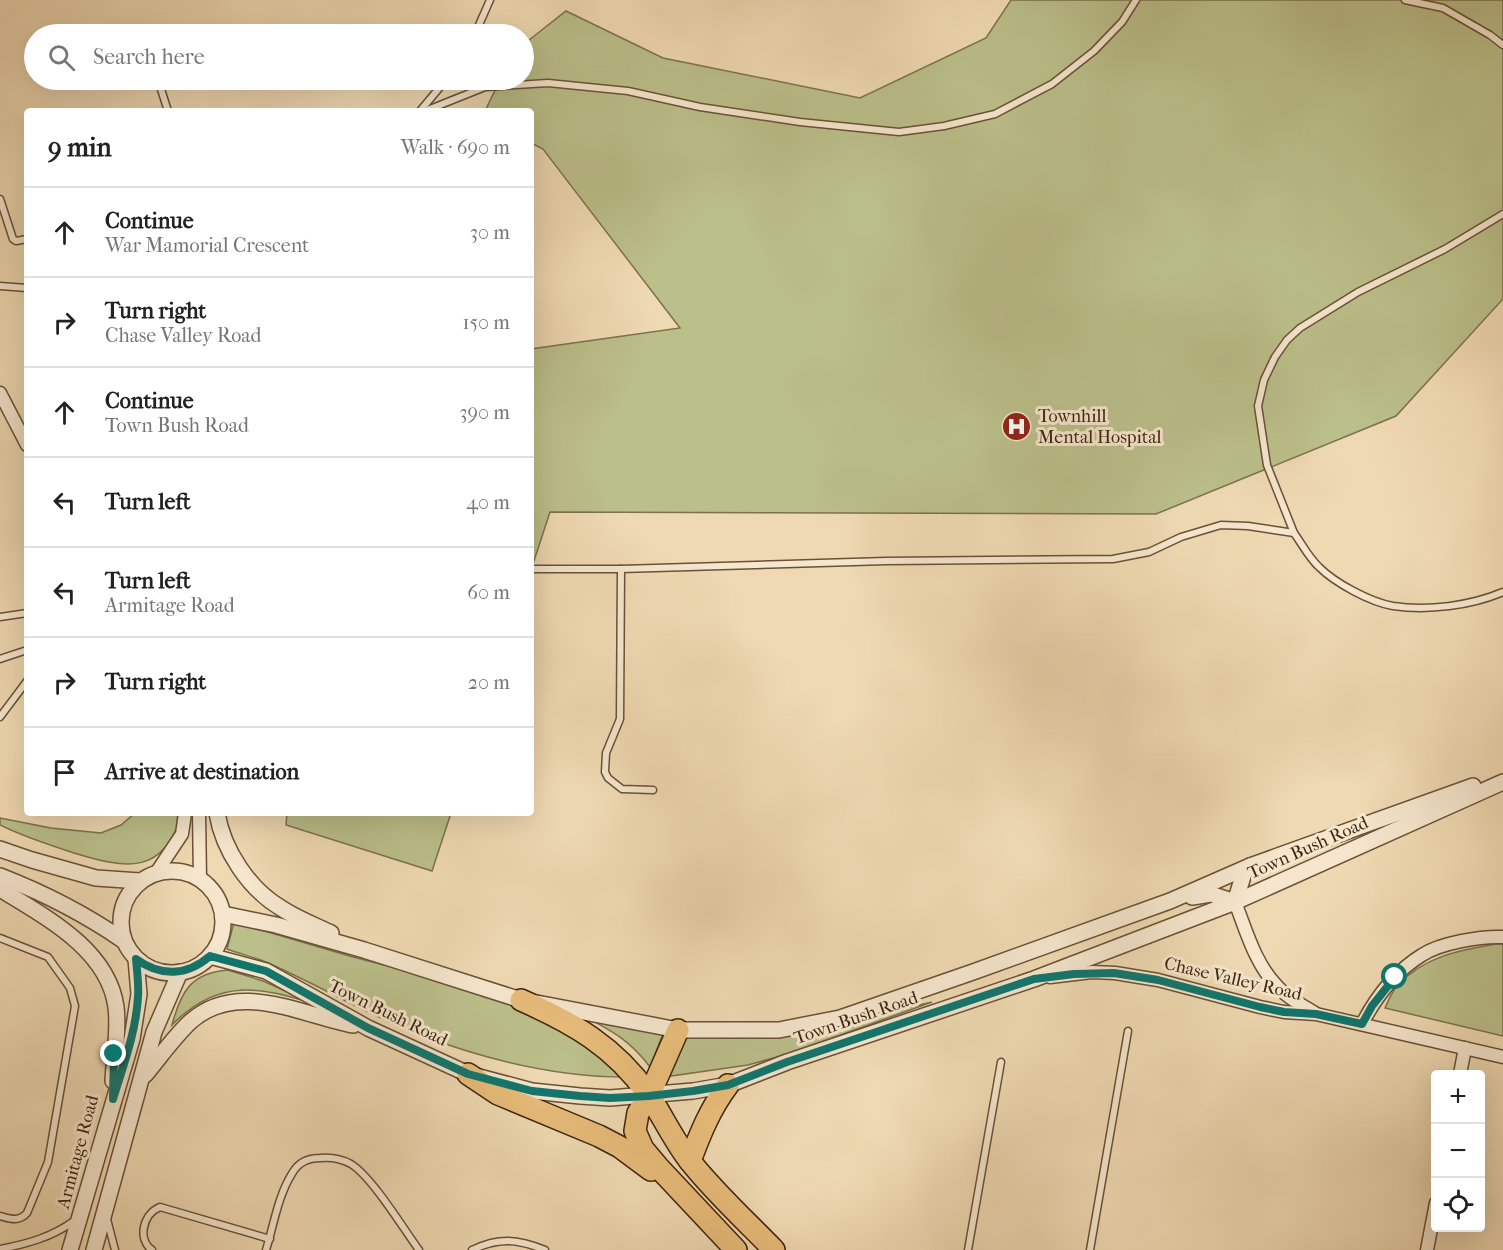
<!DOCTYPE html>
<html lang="en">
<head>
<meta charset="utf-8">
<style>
  :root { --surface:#fff; --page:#f2f2f2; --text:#222; --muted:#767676; --line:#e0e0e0 }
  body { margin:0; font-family:"IM FELL French Canon",serif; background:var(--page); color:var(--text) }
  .controls { position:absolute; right:18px; bottom:18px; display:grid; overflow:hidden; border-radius:6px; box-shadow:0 6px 24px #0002 }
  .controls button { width:54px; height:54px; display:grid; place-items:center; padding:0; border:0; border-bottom:2px solid var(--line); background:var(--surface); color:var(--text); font:30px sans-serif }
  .stop { position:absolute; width:18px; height:18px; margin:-14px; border:4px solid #0f766e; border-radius:50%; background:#fff }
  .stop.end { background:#0f766e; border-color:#fff; box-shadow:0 2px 6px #0008 }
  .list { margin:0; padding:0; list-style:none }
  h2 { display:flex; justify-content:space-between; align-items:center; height:78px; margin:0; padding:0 24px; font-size:26px }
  h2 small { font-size:20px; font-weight:400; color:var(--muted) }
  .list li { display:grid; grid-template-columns:39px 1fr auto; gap:18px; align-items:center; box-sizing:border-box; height:90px; padding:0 24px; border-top:2px solid var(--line) }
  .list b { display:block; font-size:22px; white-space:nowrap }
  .list p { margin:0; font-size:20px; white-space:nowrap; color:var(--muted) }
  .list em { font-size:20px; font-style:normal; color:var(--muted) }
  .icon { flex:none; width:33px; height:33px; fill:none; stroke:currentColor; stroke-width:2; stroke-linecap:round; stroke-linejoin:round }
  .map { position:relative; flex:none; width:1503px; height:1250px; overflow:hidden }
  .search { position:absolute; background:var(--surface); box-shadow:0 6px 24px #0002; left:24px; top:24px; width:510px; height:66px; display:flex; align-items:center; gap:15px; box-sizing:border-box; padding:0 21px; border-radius:33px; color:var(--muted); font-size:22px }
  .panel { position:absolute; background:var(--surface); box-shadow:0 6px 24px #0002; left:24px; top:108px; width:510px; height:708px; border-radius:6px }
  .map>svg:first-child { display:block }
</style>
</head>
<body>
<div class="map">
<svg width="1503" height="1250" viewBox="0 0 1503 1250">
  <rect width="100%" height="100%" fill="#efd9b2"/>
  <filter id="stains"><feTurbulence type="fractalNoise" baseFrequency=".00333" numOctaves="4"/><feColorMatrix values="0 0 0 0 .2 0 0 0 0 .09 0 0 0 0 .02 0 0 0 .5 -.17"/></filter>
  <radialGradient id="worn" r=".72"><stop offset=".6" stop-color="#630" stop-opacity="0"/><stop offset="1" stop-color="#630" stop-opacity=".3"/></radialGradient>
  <g fill="#bbbf8a" stroke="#7c724c" stroke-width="1.5">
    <polygon points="1011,0 1503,0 1503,299 1396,416 1156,514 550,512 531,570 531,349 680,328 543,149 531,143 531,111 485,111 500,80 524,80 524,44 566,11 663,58 860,98 986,38"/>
    <path d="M 135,813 L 182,813 C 164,876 126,869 74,853 C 49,845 24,837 0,825 L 0,818 L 51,828 L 101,833 L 121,825 Z"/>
    <polygon points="287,813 451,813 432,871 286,825"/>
    <path d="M 234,922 L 353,957 L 454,983 L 563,1020 L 632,1077 C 561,1078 490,1061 423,1036 C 369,1016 319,985 266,962 C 254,957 240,954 227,949 Z"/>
    <path d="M 1496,944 L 1503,944 L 1503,1036 L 1385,1008 C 1388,1001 1392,992 1397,986 C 1423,957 1459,950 1496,944 Z"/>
    <path d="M 228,970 L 263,981 L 317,1005 C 260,986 218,978 172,1025 C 181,991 191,973 228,970 Z"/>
    <polygon points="932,1002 788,1054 748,1065 664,1077 675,1047 689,1034 809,1030"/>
    <path d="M 580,1014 L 664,1031 L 650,1067 C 629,1039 610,1030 580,1014 Z"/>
  </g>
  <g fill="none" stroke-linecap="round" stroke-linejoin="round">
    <defs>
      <g id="service">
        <polyline points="1405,0 1443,8 1490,35 1503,45"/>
        <polyline points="475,34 490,0"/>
        <polyline points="158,80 168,111"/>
        <polyline points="420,111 446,80"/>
        <polyline points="425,111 485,87 548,83 628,91 700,107 800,122 899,132 944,126 995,114 1052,84 1094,51 1122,22 1136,0"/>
        <polyline points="0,199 13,239 16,241 27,239"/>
        <polyline points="0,286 27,288"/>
        <polyline points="1294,533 1267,465 1258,406 1264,380 1275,357 1287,340 1300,328 1358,292 1445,249 1503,214"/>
        <path d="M 531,569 L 621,569 L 886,561 L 1113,559 L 1149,552 L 1181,537 L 1221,525 L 1248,526 L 1294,533 C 1302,544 1309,558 1319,567 C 1335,583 1370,602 1393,606 C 1428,611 1470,606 1503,592"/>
        <polyline points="621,569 620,719 606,753 605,772 608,778 622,789 653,790"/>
        <polyline points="0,617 27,613"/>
        <polyline points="0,659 27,650"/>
        <polyline points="0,717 27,681"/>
        <path d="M 0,938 L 48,957 L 70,988 L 75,1006 L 48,1162 L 27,1213 C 19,1222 11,1219 0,1216"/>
        <polyline points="107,1219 115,1250"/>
        <path d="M 0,1249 C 27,1244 52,1237 74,1221"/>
        <path d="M 152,1250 C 137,1239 143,1214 160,1207 L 270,1239"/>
        <path d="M 266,1250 C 274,1224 278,1195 293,1172 C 299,1162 308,1158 320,1158 C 330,1157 342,1159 351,1164 C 372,1177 403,1228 419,1250"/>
        <path d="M 472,1250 C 499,1237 518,1239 545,1250"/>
        <polyline points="968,1250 1001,1062"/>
        <polyline points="1090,1250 1128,1031"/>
      </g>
      <g id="minor">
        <polyline points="0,393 27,445"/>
        <polyline points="199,813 200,879"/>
        <polyline points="156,873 182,834 185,813"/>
        <path d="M 1235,902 C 1246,930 1255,964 1277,986 C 1287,998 1302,1005 1315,1013"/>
        <polyline points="1050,977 1092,972 1115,973 1158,980 1260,1007 1284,1012 1316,1014 1503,1057"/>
        <path d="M 1362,1024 C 1376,997 1396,971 1422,955 C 1440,943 1481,936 1503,937"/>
        <polyline points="1460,1074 1465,1048"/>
        <polyline points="1427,1250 1436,1203"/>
      </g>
      <g id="tertiary">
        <path d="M 217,813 C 223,850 249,889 281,908 C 296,918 314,925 331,933"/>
        <polyline points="0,849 32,860 96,878 140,881"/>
        <circle cx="172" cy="922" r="51"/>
        <path d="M 0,876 C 44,893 85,914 124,941"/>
        <path d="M 0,889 C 45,917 108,949 116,1007 C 119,1031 114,1057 113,1081"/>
        <polyline points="1192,897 1211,894 1235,902"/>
        <polyline points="1235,902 1244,873 1250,866"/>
        <polyline points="223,914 276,925 364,950 521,1000 678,1030 779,1030 840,1018 973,972 1170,901 1250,866 1473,786"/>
        <polyline points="210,956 266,971 368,1028 468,1074 532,1091 580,1096 610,1098 693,1091 728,1085 787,1062 1034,979 1235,902 1503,782"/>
        <path d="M 145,1075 C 160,1057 174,1037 190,1022 C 237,979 301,1015 353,1025"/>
        <polyline points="70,1250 132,1039 139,994 136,959"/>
        <polyline points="94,1250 154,1032 180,972"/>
      </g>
      <g id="motorway">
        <path d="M 521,1000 C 573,1023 614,1046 648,1094 C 662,1115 673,1139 689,1160 C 714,1192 746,1221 774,1250"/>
        <polyline points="678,1030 649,1096 638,1113 635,1131 643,1149 659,1168 736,1250"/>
        <polyline points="468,1074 498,1094 599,1136 620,1147 651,1170"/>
        <path d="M 690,1161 C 700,1134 710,1109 728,1085"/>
      </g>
    </defs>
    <use href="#service" stroke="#6a5136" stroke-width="9"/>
    <use href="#minor" stroke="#6a5136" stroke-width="15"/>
    <use href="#tertiary" stroke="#6a5136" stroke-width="18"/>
    <use href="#motorway" stroke="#3e240d" stroke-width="24"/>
    <use href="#service" stroke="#f5e6cd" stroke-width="6"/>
    <use href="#minor" stroke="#f5e6cd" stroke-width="12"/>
    <use href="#tertiary" stroke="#f5e6cd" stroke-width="15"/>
    <use href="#motorway" stroke="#e8bc79" stroke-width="21"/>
  </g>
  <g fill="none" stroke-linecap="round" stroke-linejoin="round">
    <path stroke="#0f766e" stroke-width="8" d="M 114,1054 L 113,1099 C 123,1066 136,1032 138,997 C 139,985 137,971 136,959 C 161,977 187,976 210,956 L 266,971 L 368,1028 L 468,1074 L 532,1091 L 580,1096 L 610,1098 L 649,1096 L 693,1091 L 728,1085 L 787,1062 L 1034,979 L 1074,974 L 1114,973 L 1158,980 L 1260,1007 L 1284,1012 L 1316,1014 L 1362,1024 L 1372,1006 L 1395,977"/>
  </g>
  <defs>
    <symbol id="hospital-disc" viewBox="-11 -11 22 22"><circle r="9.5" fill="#8f2418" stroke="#f5e6cd"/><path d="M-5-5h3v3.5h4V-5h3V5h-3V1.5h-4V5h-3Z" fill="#fff"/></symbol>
  </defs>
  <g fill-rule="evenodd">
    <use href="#hospital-disc" x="1000" y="410" width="33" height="33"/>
  </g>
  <g text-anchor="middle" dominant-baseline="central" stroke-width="6" stroke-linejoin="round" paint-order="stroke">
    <g font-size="18" fill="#3e240d" stroke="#f5e6cd" text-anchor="start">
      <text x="1038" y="416">Townhill<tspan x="1038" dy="21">Mental Hospital</tspan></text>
    </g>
    <g font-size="18" fill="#3e240d" stroke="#f5e6cd">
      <text transform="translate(1308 848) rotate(-24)">Town Bush Road</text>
      <text transform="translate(1233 979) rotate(13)">Chase Valley Road</text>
      <text transform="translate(388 1013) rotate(26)">Town Bush Road</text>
      <text transform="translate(856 1018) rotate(-19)">Town Bush Road</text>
      <text transform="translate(78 1152) rotate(-75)">Armitage Road</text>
    </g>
  </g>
  <rect width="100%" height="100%" filter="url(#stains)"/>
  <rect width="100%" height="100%" fill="url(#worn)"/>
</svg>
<div class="controls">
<button>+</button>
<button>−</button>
<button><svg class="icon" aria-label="locate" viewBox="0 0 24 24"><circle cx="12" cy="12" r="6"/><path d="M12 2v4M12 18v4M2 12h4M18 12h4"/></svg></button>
</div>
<div class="stop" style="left:1395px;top:977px"></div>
<div class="stop end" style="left:114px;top:1054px"></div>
<div class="search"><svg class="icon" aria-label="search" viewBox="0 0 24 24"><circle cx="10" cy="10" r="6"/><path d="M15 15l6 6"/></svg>Search here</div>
<section class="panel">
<h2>9 min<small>Walk · 690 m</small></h2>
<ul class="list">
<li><svg class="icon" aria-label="ahead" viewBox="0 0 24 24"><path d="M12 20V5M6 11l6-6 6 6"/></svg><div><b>Continue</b><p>War Mamorial Crescent</p></div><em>30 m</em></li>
<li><svg class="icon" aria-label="right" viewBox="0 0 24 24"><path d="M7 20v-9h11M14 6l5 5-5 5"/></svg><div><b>Turn right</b><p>Chase Valley Road</p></div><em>150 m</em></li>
<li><svg class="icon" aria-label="ahead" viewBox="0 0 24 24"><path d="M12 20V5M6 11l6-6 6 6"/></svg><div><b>Continue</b><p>Town Bush Road</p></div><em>390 m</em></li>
<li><svg class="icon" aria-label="left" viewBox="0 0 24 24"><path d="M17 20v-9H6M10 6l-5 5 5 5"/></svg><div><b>Turn left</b></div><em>40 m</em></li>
<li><svg class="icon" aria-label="left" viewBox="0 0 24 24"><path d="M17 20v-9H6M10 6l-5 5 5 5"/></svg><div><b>Turn left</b><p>Armitage Road</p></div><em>60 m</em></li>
<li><svg class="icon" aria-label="right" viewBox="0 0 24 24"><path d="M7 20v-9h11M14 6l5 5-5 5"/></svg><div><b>Turn right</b></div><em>20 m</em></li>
<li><svg class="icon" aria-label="arrive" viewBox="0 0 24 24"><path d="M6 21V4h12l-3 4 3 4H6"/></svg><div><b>Arrive at destination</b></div></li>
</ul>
</section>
</div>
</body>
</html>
